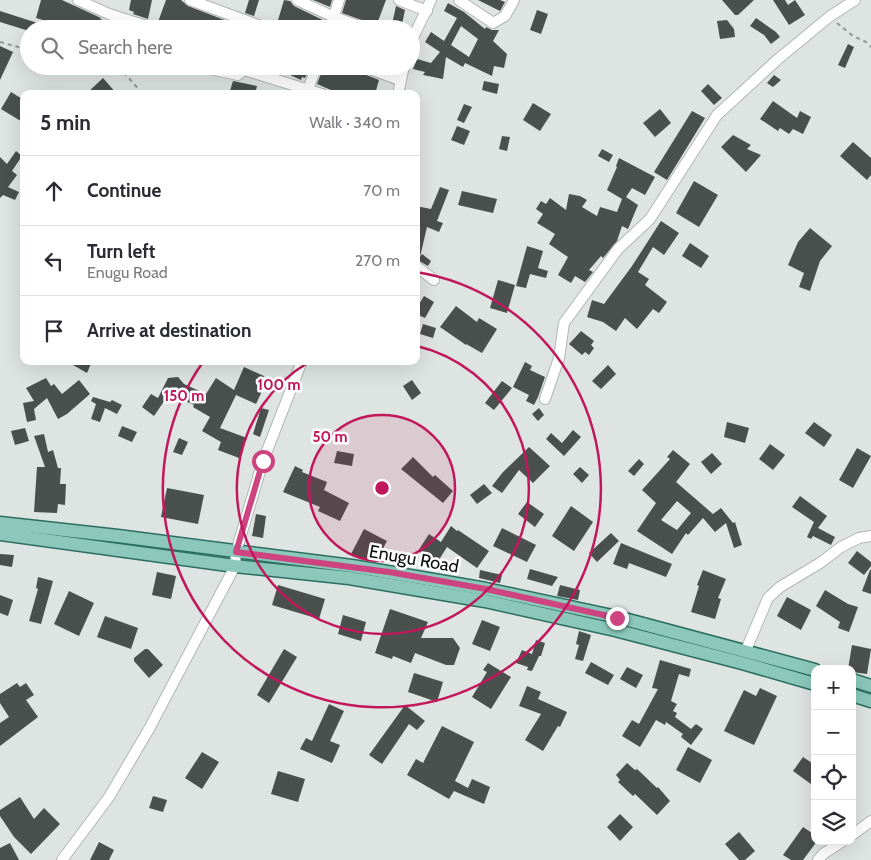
<!DOCTYPE html>
<html lang="en">
<head>
<meta charset="utf-8">
<style>
  :root { --surface:#fff; --page:#f7f7f7; --text:#2b2b33; --muted:#7c7c81; --line:#e1e1e2 }
  body { margin:0; font-family:Cabin,sans-serif; background:var(--page); color:var(--text) }
  .controls { position:absolute; right:15px; bottom:15px; display:grid; overflow:hidden; border-radius:10px; box-shadow:0 5px 20px #0002 }
  .controls button { width:45px; height:45px; display:grid; place-items:center; padding:0; border:0; border-bottom:1px solid var(--line); background:var(--surface); color:var(--text); font:25px sans-serif }
  .stop { position:absolute; width:15px; height:15px; margin:-11px; border:4px solid #cd4480; border-radius:50%; background:#fff }
  .stop.end { background:#cd4480; border-color:#fff; box-shadow:0 1px 5px #0008 }
  .list { margin:0; padding:0; list-style:none }
  h2 { display:flex; justify-content:space-between; align-items:center; height:65px; margin:0; padding:0 20px; font-size:21px }
  h2 small { font-size:16px; font-weight:400; color:var(--muted) }
  .list li { display:grid; grid-template-columns:32px 1fr auto; gap:15px; align-items:center; box-sizing:border-box; height:70px; padding:0 20px; border-top:1px solid var(--line) }
  .list b { display:block; font-size:19px; white-space:nowrap }
  .list p { margin:0; font-size:16px; white-space:nowrap; color:var(--muted) }
  .list em { font-size:16px; font-style:normal; color:var(--muted) }
  .icon { flex:none; width:28px; height:28px; fill:none; stroke:currentColor; stroke-width:2; stroke-linecap:round; stroke-linejoin:round }
  .map { position:relative; flex:none; width:871px; height:860px; overflow:hidden }
  .search { position:absolute; background:var(--surface); box-shadow:0 5px 20px #0002; left:20px; top:20px; width:400px; height:55px; display:flex; align-items:center; gap:12px; box-sizing:border-box; padding:0 18px; border-radius:28px; color:var(--muted); font-size:19px }
  .panel { position:absolute; background:var(--surface); box-shadow:0 5px 20px #0002; left:20px; top:90px; width:400px; height:275px; border-radius:10px }
  .map>svg:first-child { display:block }
</style>
</head>
<body>
<div class="map">
<svg width="871" height="860" viewBox="0 0 871 860">
  <rect width="100%" height="100%" fill="#dee4e2"/>
  <g fill="#4a504e" fill-rule="evenodd">
    <polygon points="41,0 62,0 101,18 100,19 126,27 126,29 54,29 57,24 36,18"/>
    <polygon points="131,0 152,0 148,19 133,14 134,12 129,10"/>
    <polygon points="166,0 181,0 188,6 248,29 163,29 161,25 158,22"/>
    <polygon points="249,0 259,0 254,16 245,13"/>
    <polygon points="284,0 290,1 294,6 325,21 323,29 282,29 276,27"/>
    <polygon points="313,0 332,0 330,7"/>
    <polygon points="346,0 386,0 375,29 370,23 342,13"/>
    <polygon points="478,0 500,0 505,2 500,11"/>
    <polygon points="722,0 754,0 738,15 735,15"/>
    <polygon points="773,0 785,0 788,5 795,0 805,15 789,25"/>
    <path d="M 448,3 L 464,12 L 485,29 L 486,27 L 492,30 L 499,30 L 493,41 L 507,54 L 504,68 L 494,66 L 492,76 L 465,63 L 463,67 L 446,57 L 443,79 L 423,75 L 425,72 L 413,69 L 417,59 L 431,63 L 440,52 L 425,42 L 431,32 L 444,41 L 457,18 L 444,11 ZM 461,26 L 478,39 L 469,57 L 451,45 Z"/>
    <polygon points="396,6 405,10 401,29 391,29"/>
    <polygon points="537,10 548,14 541,34 530,30"/>
    <polygon points="0,11 50,27 50,29 29,29 29,31 0,22"/>
    <polygon points="756,18 776,32 780,37 771,44 764,35 750,26"/>
    <polygon points="727,20 734,29 735,37 720,39 717,21"/>
    <polygon points="848,44 854,47 845,68 838,65"/>
    <polygon points="0,46 13,52 0,80"/>
    <polygon points="277,66 310,66 305,78 302,77 301,80 290,75 292,73 277,69"/>
    <polygon points="324,66 355,66 359,72 379,80 375,94 340,94 317,84"/>
    <polygon points="774,75 781,80 773,87 767,83"/>
    <polygon points="103,78 117,94 86,94"/>
    <polygon points="233,81 257,86 255,94 229,94"/>
    <polygon points="484,81 499,84 497,94 482,90"/>
    <polygon points="708,84 722,98 714,105 701,91"/>
    <polygon points="11,92 24,100 24,123 1,109"/>
    <polygon points="773,101 797,118 800,111 811,117 803,134 793,129 789,134 780,128 778,131 760,119"/>
    <polygon points="533,103 551,114 540,131 523,120"/>
    <polygon points="464,104 472,107 464,123 457,120"/>
    <polygon points="660,109 671,123 655,137 643,123"/>
    <polygon points="692,111 705,118 667,180 654,172"/>
    <polygon points="457,126 470,131 464,145 451,140"/>
    <polygon points="733,135 751,145 747,149 761,155 746,172 721,147"/>
    <polygon points="502,136 510,137 507,151 499,149"/>
    <polygon points="853,142 871,158 871,175 867,180 840,156"/>
    <polygon points="602,149 613,155 609,162 598,156"/>
    <polygon points="16,151 22,156 12,171 17,175 8,187 19,192 15,200 3,195 0,198 0,157 7,164"/>
    <polygon points="619,158 655,177 645,195 632,188 626,197 638,205 628,229 622,226 617,241 603,258 601,256 589,270 593,272 585,282 575,276 571,283 558,275 568,257 549,244 555,234 537,223 543,214 536,209 541,201 546,204 550,198 566,210 569,194 580,196 587,200 582,207 597,216 600,207 617,212 622,199 607,190 617,167 616,166"/>
    <polygon points="694,181 718,195 699,227 676,213"/>
    <polygon points="440,187 449,190 437,221 443,223 439,232 427,227 420,257 422,254 431,261 428,266 416,259 416,230 419,219 416,219 416,206 431,209"/>
    <polygon points="462,191 497,199 493,213 458,205"/>
    <polygon points="661,221 679,233 664,255 653,247 638,272 649,279 645,285 667,302 659,313 653,309 637,329 625,318 616,331 603,322 587,317 592,300 604,304 632,266"/>
    <polygon points="810,228 832,246 820,261 810,291 799,287 804,273 788,265 798,242"/>
    <polygon points="690,243 709,256 701,268 682,256"/>
    <polygon points="527,246 543,251 538,268 548,271 546,278 530,274 526,288 516,286"/>
    <polygon points="498,280 515,285 507,313 490,308"/>
    <polygon points="424,296 434,302 425,318 416,314 416,309"/>
    <polygon points="456,306 477,322 479,318 497,329 482,353 466,344 466,345 440,327"/>
    <polygon points="423,324 436,328 433,338 420,334"/>
    <polygon points="581,331 594,341 591,345 594,348 589,355 585,352 582,355 569,344"/>
    <polygon points="66,361 92,361 87,373"/>
    <polygon points="525,362 532,366 530,370 545,377 538,397 534,405 526,401 529,395 513,387"/>
    <polygon points="608,365 616,374 601,389 592,381"/>
    <polygon points="244,367 264,376 260,386 264,387 256,404 236,395 220,428 247,438 239,458 218,450 221,442 202,431 210,417 193,407 194,405 169,394 154,416 142,407 151,394 158,398 168,378 178,377 184,384 206,394 216,378 234,390"/>
    <polygon points="46,378 51,386 54,384 62,394 79,380 90,394 67,414 58,419 47,398 34,409 36,420 27,422 23,403 34,401 26,388"/>
    <polygon points="412,380 421,393 412,400 403,386"/>
    <polygon points="502,381 512,388 494,410 485,403"/>
    <polygon points="93,397 110,402 112,400 122,405 117,414 105,408 100,422 91,419 96,404 91,401"/>
    <polygon points="261,408 269,410 260,437 253,434"/>
    <polygon points="539,408 544,415 538,421 532,414"/>
    <polygon points="727,422 749,428 745,443 724,437"/>
    <polygon points="814,422 832,435 824,447 805,433"/>
    <polygon points="122,426 137,432 132,442 118,436"/>
    <polygon points="25,428 29,441 15,445 11,431"/>
    <polygon points="573,430 581,437 564,456 546,439 551,433 562,443"/>
    <polygon points="44,434 48,452 53,450 58,468 61,468 60,484 66,484 65,505 58,504 57,513 34,512 37,467 45,467 34,436"/>
    <polygon points="179,438 188,442 182,455 173,452"/>
    <polygon points="770,444 785,455 773,470 759,459"/>
    <polygon points="529,447 550,466 533,483 519,470 502,493 492,486 503,472"/>
    <polygon points="857,448 871,456 853,488 839,480"/>
    <path d="M 673,450 L 690,464 L 676,482 L 713,514 L 721,508 L 733,523 L 735,522 L 742,545 L 734,548 L 726,523 L 715,532 L 703,518 L 688,535 L 686,533 L 672,554 L 637,531 L 656,503 L 642,490 L 670,459 L 667,457 ZM 677,501 L 691,513 L 677,530 L 661,520 Z"/>
    <polygon points="337,451 354,454 352,466 334,463"/>
    <polygon points="712,453 722,464 711,474 701,462"/>
    <polygon points="413,457 433,477 435,475 453,491 443,503 401,469"/>
    <polygon points="639,459 644,464 634,476 628,471"/>
    <polygon points="295,466 303,470 302,472 327,482 324,490 349,503 340,521 318,511 320,507 283,492"/>
    <polygon points="580,467 589,475 582,483 573,474"/>
    <polygon points="484,484 492,493 477,504 470,495"/>
    <polygon points="167,488 204,495 198,524 161,517"/>
    <polygon points="800,496 827,516 818,528 835,537 831,545 813,536 811,539 807,537 814,522 792,507"/>
    <polygon points="527,502 544,514 535,527 518,514"/>
    <polygon points="571,506 593,522 574,551 552,536"/>
    <polygon points="256,514 266,516 263,538 252,536"/>
    <polygon points="451,526 457,531 458,530 489,551 477,568 447,547 437,563 418,551 429,534 441,542"/>
    <polygon points="502,528 536,545 527,562 493,546"/>
    <polygon points="364,529 387,541 376,562 360,559 351,554"/>
    <polygon points="611,533 619,541 597,562 589,553"/>
    <polygon points="621,543 672,564 666,577 629,563 627,569 613,564"/>
    <polygon points="857,551 871,562 871,566 864,575 848,563"/>
    <polygon points="0,554 14,555 12,567 0,565"/>
    <polygon points="530,569 558,577 552,586 527,579"/>
    <polygon points="480,570 502,575 500,583 479,578"/>
    <polygon points="703,570 726,579 718,598 721,599 715,619 691,612 699,586 697,585"/>
    <polygon points="870,570 871,570 871,594 862,591"/>
    <polygon points="157,572 176,576 171,599 152,595"/>
    <polygon points="38,577 53,581 41,624 29,621 38,589 36,588"/>
    <polygon points="278,585 325,599 319,619 272,605"/>
    <polygon points="560,585 580,590 578,600 557,596"/>
    <polygon points="825,590 848,604 858,607 849,632 838,628 840,622 816,606"/>
    <polygon points="69,591 94,603 79,636 54,624"/>
    <polygon points="0,595 13,600 8,616 0,613"/>
    <polygon points="787,597 811,610 801,630 777,616"/>
    <polygon points="390,609 428,622 421,638 453,638 460,648 454,665 446,665 415,653 411,663 393,656 392,659 375,653"/>
    <polygon points="343,615 366,622 361,641 338,634"/>
    <polygon points="105,616 138,628 131,649 97,637"/>
    <polygon points="482,620 500,627 490,651 472,644"/>
    <polygon points="579,631 591,635 583,661 575,659 579,645 576,644"/>
    <polygon points="536,640 545,643 541,656 539,656 532,671 527,670 528,667 516,663 522,650 532,654"/>
    <polygon points="852,645 871,649 867,674 852,672 852,669 848,669"/>
    <polygon points="145,649 148,649 163,665 149,678 134,661 134,658"/>
    <polygon points="284,649 297,657 269,703 257,695"/>
    <polygon points="660,660 691,669 689,677 679,674 671,701 677,704 673,711 677,713 675,717 691,729 696,724 703,729 691,745 681,737 683,734 666,722 665,725 656,720 640,747 622,736 632,720 639,724 658,689 652,688"/>
    <polygon points="591,662 614,675 608,685 585,673"/>
    <polygon points="488,663 511,677 491,709 472,697 487,672 483,670"/>
    <polygon points="627,667 643,675 636,688 620,679"/>
    <polygon points="414,673 443,682 437,702 408,692"/>
    <polygon points="17,683 20,687 26,683 34,695 26,700 38,717 0,746 0,723 9,717 0,703 0,694"/>
    <polygon points="527,686 541,692 538,699 567,712 560,727 558,726 543,751 525,740 541,714 519,706"/>
    <polygon points="760,688 777,696 754,745 724,731 744,690 756,696"/>
    <polygon points="329,704 344,711 330,741 340,745 332,763 300,749 306,738 312,741"/>
    <polygon points="405,705 425,721 417,730 409,724 382,764 369,755"/>
    <polygon points="442,726 474,742 455,781 468,788 472,779 490,787 484,804 454,791 449,799 407,775 416,759 423,763"/>
    <polygon points="688,747 712,760 700,783 676,770"/>
    <polygon points="202,752 219,762 202,789 185,778"/>
    <polygon points="803,757 815,765 815,787 793,771"/>
    <polygon points="627,763 635,770 637,769 657,788 658,787 670,801 657,815 635,794 633,796 618,782 620,780 616,775"/>
    <polygon points="278,771 305,779 298,802 271,794"/>
    <polygon points="153,796 167,800 163,812 149,808"/>
    <polygon points="20,797 34,819 44,808 60,824 31,854 14,837 0,816 0,810"/>
    <polygon points="620,814 633,827 620,841 607,827"/>
    <polygon points="803,827 815,835 815,844 803,860 791,860 783,855"/>
    <polygon points="739,832 755,851 745,860 739,860 725,844"/>
    <polygon points="99,842 114,850 109,860 90,860"/>
    <polygon points="10,843 19,860 0,860 0,848"/>
  </g>
  <g fill="none" stroke-linecap="round" stroke-linejoin="round">
    <defs>
      <g id="minor">
        <polyline points="78,0 109,14 156,29"/>
        <polyline points="190,0 269,29"/>
        <polyline points="297,0 334,17 368,29"/>
        <polyline points="399,0 427,11"/>
        <polyline points="459,0 493,23 505,16 514,0"/>
        <polyline points="330,29 339,0"/>
        <polyline points="411,42 431,0"/>
        <polyline points="196,66 238,75 244,70 322,94"/>
        <polyline points="362,66 400,80"/>
        <polyline points="308,89 317,66"/>
        <polyline points="398,94 404,66"/>
        <polyline points="416,266 434,280"/>
        <polyline points="545,399 559,358 564,323 618,249 650,219 717,115 777,60 829,17 855,0"/>
        <polyline points="746,650 768,598 780,587 820,563 841,547 859,538 871,536"/>
        <polyline points="852,835 871,821"/>
        <polyline points="62,860 109,797 149,729 235,566 236,552 263,461 302,361"/>
        <polyline points="818,860 823,854 843,841"/>
      </g>
      <g id="major">
        <polyline points="0,523 118,536 352,566 486,589 617,617 815,670"/>
        <polyline points="0,534 235,566 349,578 485,601 615,630 742,663 815,684"/>
        <polyline points="852,680 871,686"/>
        <polyline points="852,695 871,701"/>
      </g>
    </defs>
    <use href="#minor" stroke="#b1b7b5" stroke-width="12"/>
    <use href="#major" stroke="#2c6e61" stroke-width="15"/>
    <g stroke="#929795" stroke-width="2" stroke-dasharray="4 4" stroke-linecap="butt">
      <polyline points="837,23 853,36 866,42 871,47"/>
      <polyline points="0,42 29,50"/>
      <polyline points="109,66 125,74 143,94"/>
    </g>
    <use href="#minor" stroke="#fff" stroke-width="10"/>
    <use href="#major" stroke="#8bc7bb" stroke-width="12"/>
  </g>
  <g fill="none" stroke-linecap="round" stroke-linejoin="round">
    <polyline stroke="#cd4480" stroke-width="6" points="263,461 236,552 389,572 486,589 617,618"/>
  </g>
  <circle cx="382" cy="488" r="73" fill="#c2185b" fill-opacity=".12"/>
  <g fill="none" stroke="#c2185b" stroke-width="2.5">
    <circle cx="382" cy="488" r="73"/>
    <path d="M417 346A146 146 0 1 1 309 362"/>
    <path d="M416 272A219 219 0 1 1 203 362"/>
  </g>
  <g text-anchor="middle" dominant-baseline="central" stroke-width="5" stroke-linejoin="round" paint-order="stroke">
    <g font-size="18" fill="#0d0f0e" stroke="#fff">
      <text transform="translate(414 559) rotate(10)">Enugu Road</text>
    </g>
  </g>
  <circle cx="382" cy="488" r="8" fill="#c2185b" stroke="#fff" stroke-width="2.5"/>
  <g font-size="15" text-anchor="middle" font-weight="bold" fill="#c2185b" stroke="#fff" stroke-width="5" stroke-linejoin="round" paint-order="stroke">
    <text x="279" y="390">100 m</text>
    <text x="184" y="401">150 m</text>
    <text x="330" y="442">50 m</text>
  </g>
</svg>
<div class="controls">
<button>+</button>
<button>−</button>
<button><svg class="icon" aria-label="locate" viewBox="0 0 24 24"><circle cx="12" cy="12" r="6"/><path d="M12 2v4M12 18v4M2 12h4M18 12h4"/></svg></button>
<button><svg class="icon" aria-label="layers" viewBox="0 0 24 24"><path d="M12 4l9 5-9 5-9-5zM3 14l9 5 9-5"/></svg></button>
</div>
<div class="stop" style="left:263px;top:461px"></div>
<div class="stop end" style="left:617px;top:618px"></div>
<div class="search"><svg class="icon" aria-label="search" viewBox="0 0 24 24"><circle cx="10" cy="10" r="6"/><path d="M15 15l6 6"/></svg>Search here</div>
<section class="panel">
<h2>5 min<small>Walk · 340 m</small></h2>
<ul class="list">
<li><svg class="icon" aria-label="ahead" viewBox="0 0 24 24"><path d="M12 20V5M6 11l6-6 6 6"/></svg><div><b>Continue</b></div><em>70 m</em></li>
<li><svg class="icon" aria-label="left" viewBox="0 0 24 24"><path d="M17 20v-9H6M10 6l-5 5 5 5"/></svg><div><b>Turn left</b><p>Enugu Road</p></div><em>270 m</em></li>
<li><svg class="icon" aria-label="arrive" viewBox="0 0 24 24"><path d="M6 21V4h12l-3 4 3 4H6"/></svg><div><b>Arrive at destination</b></div></li>
</ul>
</section>
</div>
</body>
</html>
